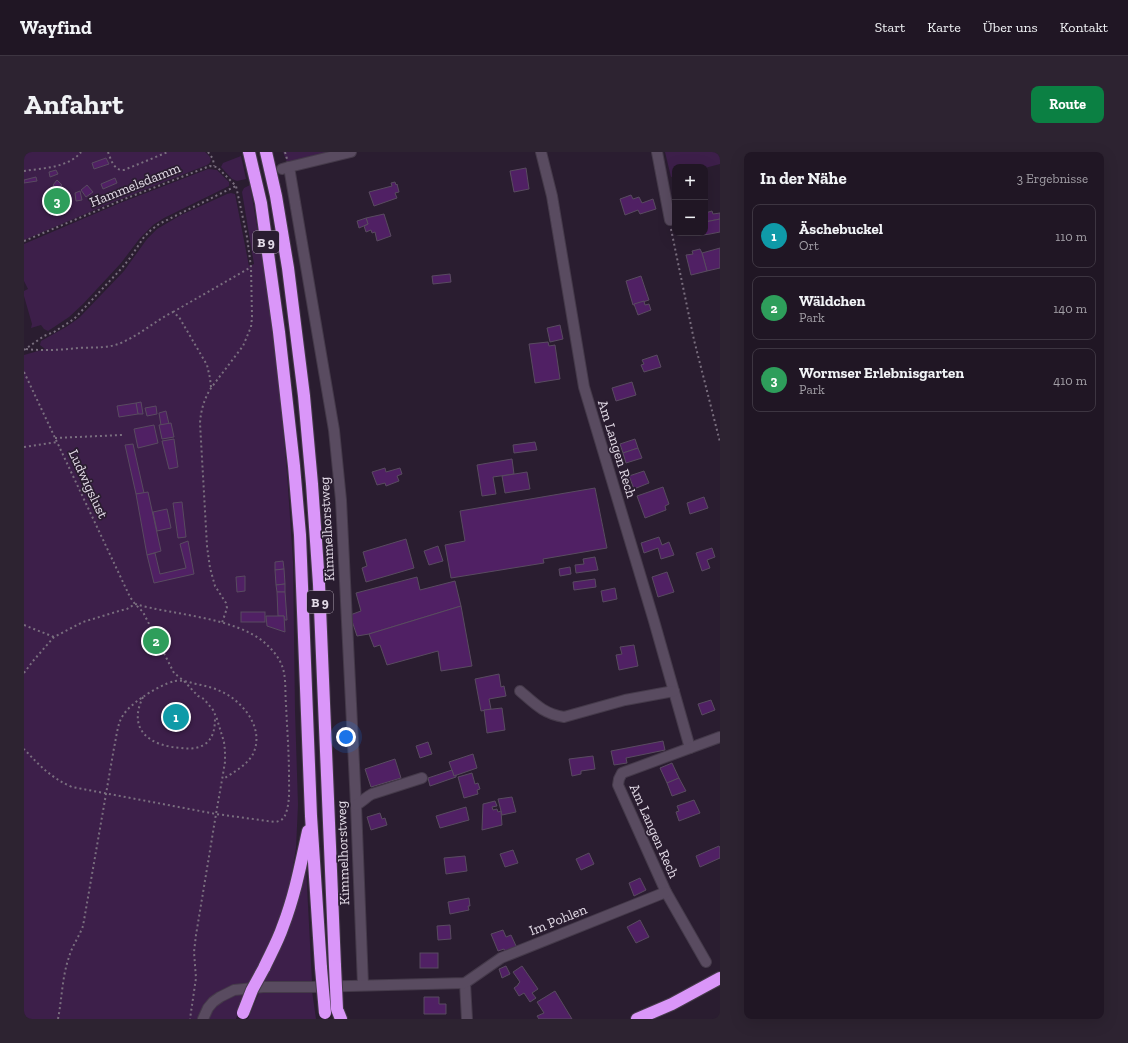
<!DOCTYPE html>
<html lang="de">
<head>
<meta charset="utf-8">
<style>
  :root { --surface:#201624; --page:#2d2331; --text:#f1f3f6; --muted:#a29fa6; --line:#3d3541; --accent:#0b8043 }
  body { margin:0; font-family:"Zilla Slab",serif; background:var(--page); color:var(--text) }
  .controls { position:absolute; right:12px; top:12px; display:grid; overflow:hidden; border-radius:8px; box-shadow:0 4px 16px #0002 }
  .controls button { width:36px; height:36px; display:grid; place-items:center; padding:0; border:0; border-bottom:1px solid var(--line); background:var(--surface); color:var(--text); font:20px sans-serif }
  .you { position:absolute; left:322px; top:585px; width:14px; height:14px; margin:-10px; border:3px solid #fff; border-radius:50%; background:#1a73e8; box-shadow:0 0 0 6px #1a73e833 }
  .badge { display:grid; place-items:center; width:26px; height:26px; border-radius:50%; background:var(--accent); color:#fff; font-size:13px; font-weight:700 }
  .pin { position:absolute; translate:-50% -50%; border:2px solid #fff; box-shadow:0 1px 4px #0006 }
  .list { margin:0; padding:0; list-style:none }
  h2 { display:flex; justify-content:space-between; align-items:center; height:52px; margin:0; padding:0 16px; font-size:17px }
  h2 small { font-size:13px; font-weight:400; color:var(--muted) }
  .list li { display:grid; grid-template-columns:26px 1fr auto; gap:12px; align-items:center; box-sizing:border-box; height:64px; margin:0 8px 8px; padding:0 8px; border:1px solid var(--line); border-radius:8px }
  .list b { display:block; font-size:15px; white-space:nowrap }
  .list p { margin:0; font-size:13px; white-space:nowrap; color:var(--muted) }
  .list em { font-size:13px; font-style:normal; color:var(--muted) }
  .map { position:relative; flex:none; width:696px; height:867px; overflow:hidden; border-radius:8px }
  header { display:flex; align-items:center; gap:24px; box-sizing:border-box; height:56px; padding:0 20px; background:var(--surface); border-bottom:1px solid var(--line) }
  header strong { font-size:19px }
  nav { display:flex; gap:22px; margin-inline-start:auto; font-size:14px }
  .intro { display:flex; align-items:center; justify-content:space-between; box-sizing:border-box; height:96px; padding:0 24px }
  h1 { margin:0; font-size:28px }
  .button { padding:10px 18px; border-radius:8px; background:var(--accent); color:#fff; font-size:14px; font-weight:700 }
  main { display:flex; gap:24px; padding:0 24px }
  aside { flex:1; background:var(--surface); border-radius:8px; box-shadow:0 4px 16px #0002 }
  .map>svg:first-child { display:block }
</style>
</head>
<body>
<header>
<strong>Wayfind</strong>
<nav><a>Start</a><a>Karte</a><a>Über uns</a><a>Kontakt</a></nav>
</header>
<div class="intro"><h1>Anfahrt</h1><a class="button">Route</a></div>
<main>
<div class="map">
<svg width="696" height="867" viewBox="0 0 696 867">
  <rect width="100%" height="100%" fill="#2a1d30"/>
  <g fill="#3d1f4a">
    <path d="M 0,0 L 181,0 C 186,4 190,9 183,13 L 87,51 L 0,88 Z"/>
    <polygon points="259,0 314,0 265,15"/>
    <polygon points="641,0 696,0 696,12 681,16 651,15 651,24 647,25"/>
    <polygon points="217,4 222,27 213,29 208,27 197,15 199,11"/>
    <polygon points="184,17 193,18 205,30 205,34 140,66 129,73 116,86 97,111 59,152 45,165 24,179 20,177 17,173 7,176 8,172 0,144 0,139 4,137 0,129 0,92 96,51"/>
    <path d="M 226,33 L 242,129 L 252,197 L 263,321 L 269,410 L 271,559 L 274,653 L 272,696 L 264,744 L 249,786 L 225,832 C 200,834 182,841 174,867 L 0,867 L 0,203 L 21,197 L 16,193 L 17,189 L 42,175 L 55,166 L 100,119 L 123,87 L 133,77 L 157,63 L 203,42 L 207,41 L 211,42 L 225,114 L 230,112 L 218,40 L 220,36 Z"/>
    <polygon points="282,715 288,830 240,831 250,809 263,779"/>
    <polygon points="288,839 292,867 224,867 235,841"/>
    <path d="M 221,841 L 212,867 L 184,867 C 193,850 201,844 221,841 Z"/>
  </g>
  <g fill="#502064" stroke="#594b60">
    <polygon points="82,6 85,12 70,17 68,11"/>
    <polygon points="502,16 505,37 490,40 486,19"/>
    <polygon points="32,18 34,22 26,25 25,20"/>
    <polygon points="12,25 13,29 0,31 0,28"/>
    <polygon points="91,26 93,31 79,37 77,32"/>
    <polygon points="33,28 38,33 33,37 29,33"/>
    <polygon points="371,30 372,33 373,32 375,40 371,41 373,46 350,54 345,40 368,34 367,31"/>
    <polygon points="63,33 69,40 62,45 57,38"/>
    <polygon points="56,39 58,48 52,49 51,41"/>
    <polygon points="607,43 609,47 615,45 618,51 629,47 632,57 616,62 614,58 601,63 596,47"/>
    <polygon points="688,59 689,62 696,61 696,67 681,70 681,61"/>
    <polygon points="360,62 367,84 353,89 351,80 348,81 347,78 342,80 340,74 344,72 342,66"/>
    <polygon points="342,66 344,72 335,76 333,69"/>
    <polygon points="696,67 696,80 686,82 679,83 678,81 681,81 681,70"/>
    <polygon points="696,96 696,116 683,119 678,101"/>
    <polygon points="676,97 678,101 683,119 667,123 662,103 669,102 668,99"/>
    <polygon points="426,122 427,130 409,132 408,124"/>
    <polygon points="617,124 625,148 609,153 602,129"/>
    <polygon points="620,149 621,153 625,152 627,158 614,163 610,152"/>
    <polygon points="536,173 539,187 526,190 523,176"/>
    <polygon points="524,190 525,194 531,193 536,227 511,231 505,192"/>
    <polygon points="633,203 637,215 620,220 617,213 620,212 618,208"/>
    <polygon points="608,230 612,243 592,249 588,236"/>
    <polygon points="117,250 119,262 114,262 112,251"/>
    <polygon points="112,251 114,262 95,265 93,254"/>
    <polygon points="132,254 133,262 123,264 121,256"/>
    <polygon points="142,259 145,272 137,273 135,261"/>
    <polygon points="147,271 150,285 138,287 135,273"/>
    <polygon points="130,273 134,291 114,296 110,277"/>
    <polygon points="150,287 154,315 145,317 138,289"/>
    <polygon points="611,287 614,296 599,301 596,292"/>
    <polygon points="511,290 513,298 490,301 489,293"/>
    <polygon points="109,292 120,341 112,342 101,293"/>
    <polygon points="614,296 618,306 602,311 599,301"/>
    <polygon points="488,307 490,322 469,325 472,342 458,344 453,313"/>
    <polygon points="361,316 362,320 376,316 378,322 373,324 375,329 362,334 361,331 353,333 348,320"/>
    <polygon points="620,319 625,331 610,337 605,324"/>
    <polygon points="503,320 506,337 481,341 478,324"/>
    <polygon points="639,335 645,352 641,354 642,358 621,366 613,344"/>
    <polygon points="571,336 583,396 519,407 520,411 427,426 421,393 441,389 436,359"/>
    <polygon points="124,340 137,399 123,403 112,342"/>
    <polygon points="680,345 684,356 666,362 663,351"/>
    <polygon points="158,350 162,385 154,386 149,351"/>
    <polygon points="143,357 147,376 133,379 129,360"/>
    <polygon points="635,385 638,393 645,390 650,403 637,407 634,396 620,401 617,391"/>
    <polygon points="382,387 390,416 342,430 338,416 343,414 339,400"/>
    <polygon points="164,389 170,422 130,431 123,403 131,401 136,422 162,416 156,392"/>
    <polygon points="414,394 419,409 405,413 400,399"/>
    <polygon points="688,396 691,405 683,408 686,416 678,419 672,401"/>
    <polygon points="571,405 574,418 552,421 551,413 560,412 559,407"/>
    <polygon points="259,409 260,417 251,418 251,410"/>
    <polygon points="546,415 547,422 536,424 535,417"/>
    <polygon points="260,417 261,432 252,433 251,418"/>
    <polygon points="643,420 650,440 634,445 628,425"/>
    <polygon points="221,424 221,439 213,440 212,425"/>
    <polygon points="393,425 396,438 431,429 437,454 345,482 333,484 326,463 337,459 332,441"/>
    <polygon points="571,427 572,435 550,438 549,430"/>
    <polygon points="261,432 261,440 253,440 252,433"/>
    <polygon points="591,436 593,447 579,450 577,439"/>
    <polygon points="253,440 261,440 263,468 261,468 260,464 254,464"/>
    <polygon points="437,454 448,514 417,519 414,499 363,513 356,493 350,495 345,482"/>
    <rect x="217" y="460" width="24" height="10"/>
    <polygon points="242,464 260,464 261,480 243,474"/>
    <polygon points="610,493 614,514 595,518 592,503 598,502 596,495"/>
    <polygon points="475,522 477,535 480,534 482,544 465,547 467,557 457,559 451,527"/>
    <polygon points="687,548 691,558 678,563 674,552"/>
    <polygon points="478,556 481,578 463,581 460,558"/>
    <polygon points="639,589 641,598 602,606 603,611 590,613 587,599"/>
    <polygon points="404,590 408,602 396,606 392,594"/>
    <polygon points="449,602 453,616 430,624 425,610"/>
    <polygon points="569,604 571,617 557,619 557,622 548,624 545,607"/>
    <polygon points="371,607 377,626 347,635 341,617"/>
    <polygon points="648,611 655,626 643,631 636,616"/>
    <polygon points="428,618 430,624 432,623 432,625 406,634 404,626"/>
    <polygon points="448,621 451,632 454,631 456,637 453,638 454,642 440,646 434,625"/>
    <polygon points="655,626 662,639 648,644 643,631"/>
    <polygon points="488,645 492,660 478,663 474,647"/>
    <polygon points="670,648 676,661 655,669 652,660 655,659 653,654"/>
    <polygon points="471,649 473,654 468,655 469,658 473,657 474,660 477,659 478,673 458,678 459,652"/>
    <polygon points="442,655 445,668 416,676 412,664"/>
    <polygon points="356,661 358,667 361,666 363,673 347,678 343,665"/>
    <polygon points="695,694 696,696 696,706 676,715 672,704"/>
    <polygon points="489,698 494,711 481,715 476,702"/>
    <polygon points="565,701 570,712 557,718 552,707"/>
    <polygon points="441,704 443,719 422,722 420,706"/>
    <polygon points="616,726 622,738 610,744 605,731"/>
    <polygon points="445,746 446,754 444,754 445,758 426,762 424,750"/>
    <polygon points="616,768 625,785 612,791 603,775"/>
    <polygon points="426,773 427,787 414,788 413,774"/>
    <polygon points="479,778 482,785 487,783 493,796 482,801 480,797 474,799 467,782"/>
    <rect x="396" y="801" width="18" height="15"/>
    <polygon points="482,814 486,822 478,826 475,817"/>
    <polygon points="498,814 514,837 508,841 512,846 506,850 500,841 495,844 490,836 494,833 494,832 496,830 489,820"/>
    <polygon points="531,839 548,867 515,867 513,864 520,861 513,850"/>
    <polygon points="400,845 415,845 415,852 422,852 422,862 400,862"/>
  </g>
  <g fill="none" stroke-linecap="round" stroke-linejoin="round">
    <defs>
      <g id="minor">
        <polyline points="517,0 528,44 560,235 630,469 666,596"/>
        <polyline points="633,0 646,68"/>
        <polyline points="265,15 310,278 317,348 332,653 339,833"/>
        <polyline points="258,17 265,15 327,0"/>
        <path d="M 496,539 C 511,552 520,562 540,565 L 601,548 L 650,539"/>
        <path d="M 332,653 C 338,650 342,645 348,642 L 398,626"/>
        <polyline points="682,810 642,740 594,633 595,627 598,621 696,585"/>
        <polyline points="441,831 443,867"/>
        <polyline points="179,867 184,856 189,850 196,845 210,838 239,835 288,835 441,831 477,806 642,740"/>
      </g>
      <g id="highway">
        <polyline points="225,0 237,51 255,180 270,314 276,383 287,664 297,816"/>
        <polyline points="242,0 252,44 264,116 280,244 288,332 295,432 311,814"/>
        <path d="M 240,816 C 246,803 254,789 259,774 C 271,743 277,711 284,679"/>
        <polyline points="313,857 317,867"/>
        <polyline points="613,867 648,852 696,826"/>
      </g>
    </defs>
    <use href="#minor" stroke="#453a4a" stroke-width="12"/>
    <use href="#highway" stroke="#453a4a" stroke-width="14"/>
    <g stroke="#7a6f7f" stroke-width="2" stroke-dasharray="2 3" stroke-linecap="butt">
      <path d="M 84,0 C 87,8 90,19 100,18 L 144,0"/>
      <polyline points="184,0 189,7 190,14"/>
      <polyline points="261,0 263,7"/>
      <path d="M 0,19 C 19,16 44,16 57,0"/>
      <polyline points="647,77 670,188 696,290"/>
      <path d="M 0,89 L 103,46 L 186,14 L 193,15 L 212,34 L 223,85 L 227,115 L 228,165 L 227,175 L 219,194 L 187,236 C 180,247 177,258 176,271 L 183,394 L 186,416 L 191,434 L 202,451 L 203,456 L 198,471"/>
      <polyline points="149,160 227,115"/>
      <path d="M 2,197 C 20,199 37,198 54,196 C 70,195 85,197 99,190 C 117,182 131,169 149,160 L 155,165 L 183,213 L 186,226 L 187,235"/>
      <polyline points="0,198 20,184 30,180 50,167 97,117 106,106 120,85 127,78 135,72 147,66 212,34"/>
      <path d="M 0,220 L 106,445 L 111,452 L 119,460 L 150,521 L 160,529 L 174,544 L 180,547 L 189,558 L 193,567 L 200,590 L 201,599 L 201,610 L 198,628 L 192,662 L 48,635 C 27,626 15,613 0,597"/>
      <polyline points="31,286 98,283"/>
      <polyline points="0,295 34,290"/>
      <polyline points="0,473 30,485"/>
      <path d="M 0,521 L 9,509 L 30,485 L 59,470 L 95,459 L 103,457 L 111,452 C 149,463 211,465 241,491 C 250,499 258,509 260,521 C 262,531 261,542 262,552 C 263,576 265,600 265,625 C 265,636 266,650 262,661 C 260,667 257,669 251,670 L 192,662 L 172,783 L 170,800 L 172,826 L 166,867"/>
      <path d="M 119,545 C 103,578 126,594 157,596 C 165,597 174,597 181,592 C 190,586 191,575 191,565"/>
      <path d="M 34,867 C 38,847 38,825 45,805 C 48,794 55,785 59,774 L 90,596 C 92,587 93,577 96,569 C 100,559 110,551 119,545 C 127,539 142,531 151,529 C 159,528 165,530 172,532 C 183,534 194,537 204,543 C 223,555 240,579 229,602 C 223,613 209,621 199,627"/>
    </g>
    <use href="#minor" stroke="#594b60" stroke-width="10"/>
    <use href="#highway" stroke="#da96f9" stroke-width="12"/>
    <defs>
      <g id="highway-bridge">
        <polyline points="311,814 313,857"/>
        <polyline points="297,816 301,861"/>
        <polyline points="219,861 228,838 240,816"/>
      </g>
    </defs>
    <use href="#highway-bridge" stroke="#453a4a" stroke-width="14" stroke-linecap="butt"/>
    <use href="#highway-bridge" stroke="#da96f9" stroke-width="12"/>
  </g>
  <g text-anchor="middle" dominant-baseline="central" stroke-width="3.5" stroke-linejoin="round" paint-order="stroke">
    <g fill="#2a1d30" stroke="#aca2b0" stroke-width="1">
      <rect x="229" y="79" width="26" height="22" rx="3"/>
      <rect x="283" y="439" width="26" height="22" rx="3"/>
    </g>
    <g font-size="13" font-weight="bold" fill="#e3dbe7">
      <text x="242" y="90">B 9</text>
      <text x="296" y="450">B 9</text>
    </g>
    <g font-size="14" fill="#e3dbe7" stroke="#2a1d30">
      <text transform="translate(111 33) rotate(-22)">Hammelsdamm</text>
      <text transform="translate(593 297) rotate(73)">Am Langen Rech</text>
      <text transform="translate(64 332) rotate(65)">Ludwigslust</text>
      <text transform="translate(303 377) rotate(-93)">Kimmelhorstweg</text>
      <text transform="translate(630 679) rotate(66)">Am Langen Rech</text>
      <text transform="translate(319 701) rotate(-92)">Kimmelhorstweg</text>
      <text transform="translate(534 768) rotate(-22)">Im Pohlen</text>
    </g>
  </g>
</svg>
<div class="controls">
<button>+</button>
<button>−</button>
</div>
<div class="you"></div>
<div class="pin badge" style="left:152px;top:565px;background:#0f9aa8">1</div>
<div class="pin badge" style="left:132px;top:489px;background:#2e9e5b">2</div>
<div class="pin badge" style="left:33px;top:49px;background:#2e9e5b">3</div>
</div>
<aside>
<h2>In der Nähe<small>3 Ergebnisse</small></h2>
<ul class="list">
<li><span class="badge" style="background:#0f9aa8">1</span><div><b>Äschebuckel</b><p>Ort</p></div><em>110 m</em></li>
<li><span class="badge" style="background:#2e9e5b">2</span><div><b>Wäldchen</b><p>Park</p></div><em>140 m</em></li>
<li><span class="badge" style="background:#2e9e5b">3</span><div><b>Wormser Erlebnisgarten</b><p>Park</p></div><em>410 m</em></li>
</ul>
</aside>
</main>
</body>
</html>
